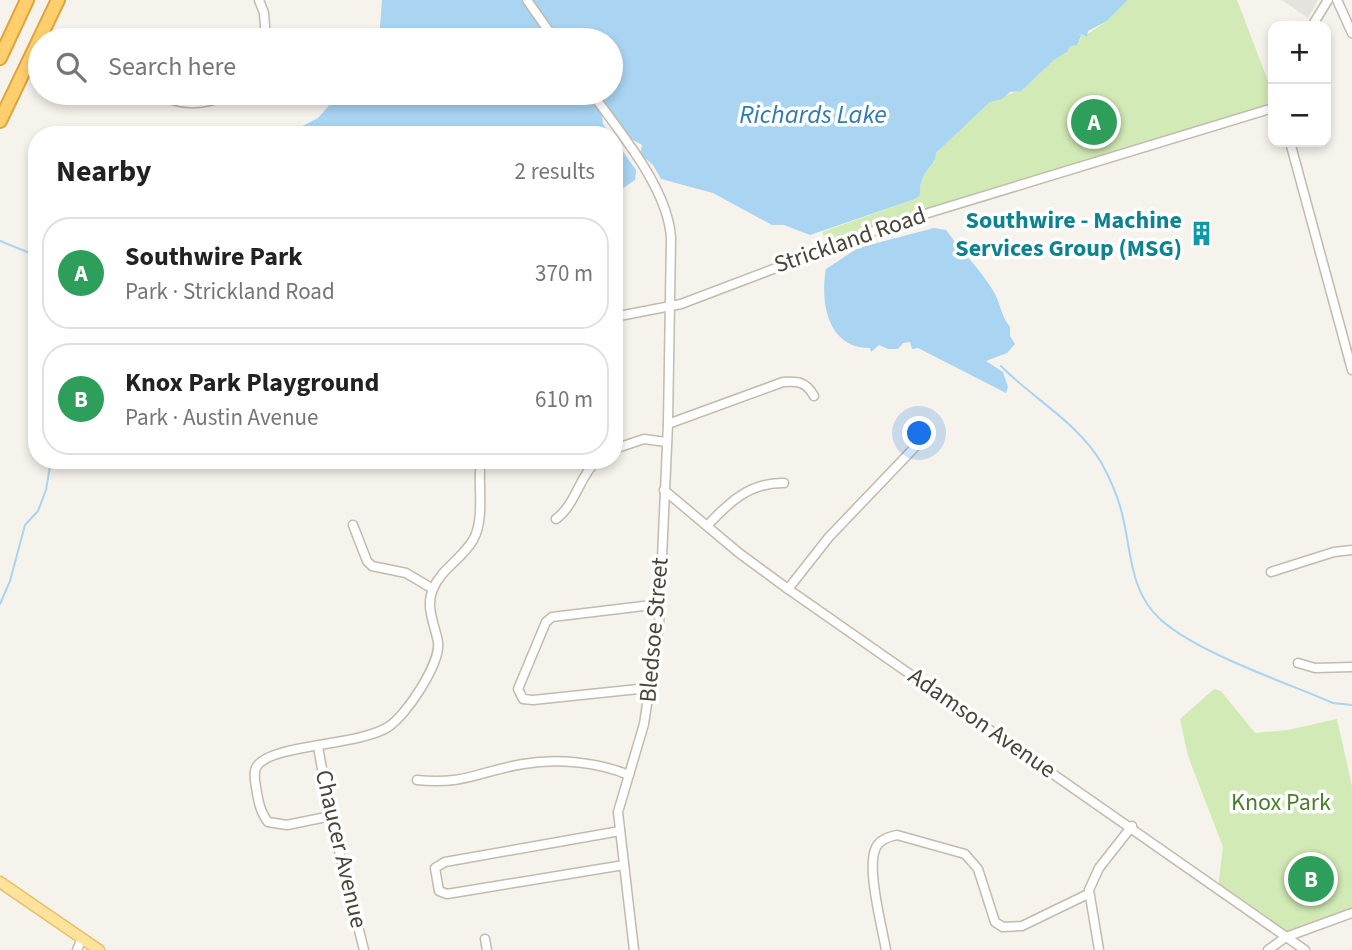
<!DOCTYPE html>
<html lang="en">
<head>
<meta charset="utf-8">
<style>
  :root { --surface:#fff; --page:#f2f2f2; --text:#222; --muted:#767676; --line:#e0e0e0; --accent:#fc3f1d }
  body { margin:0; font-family:"Source Sans 3",sans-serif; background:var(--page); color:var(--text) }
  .controls { position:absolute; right:21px; top:21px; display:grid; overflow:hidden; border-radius:14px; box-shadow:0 4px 10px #0003 }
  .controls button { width:63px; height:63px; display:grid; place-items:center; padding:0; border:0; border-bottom:2px solid var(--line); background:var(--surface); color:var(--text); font:35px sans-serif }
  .you { position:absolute; left:920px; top:434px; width:24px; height:24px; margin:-18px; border:5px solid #fff; border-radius:50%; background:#1a73e8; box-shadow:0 0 0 10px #1a73e833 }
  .badge { display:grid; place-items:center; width:46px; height:46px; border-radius:50%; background:var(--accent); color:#fff; font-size:23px; font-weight:700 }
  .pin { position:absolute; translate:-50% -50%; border:4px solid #fff; box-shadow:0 2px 7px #0006 }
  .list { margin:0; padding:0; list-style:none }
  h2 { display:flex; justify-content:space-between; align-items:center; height:91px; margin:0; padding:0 28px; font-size:30px }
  h2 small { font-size:23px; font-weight:400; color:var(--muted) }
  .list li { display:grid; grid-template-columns:46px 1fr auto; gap:21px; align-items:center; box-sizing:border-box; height:112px; margin:0 14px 14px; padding:0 14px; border:2px solid var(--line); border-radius:28px }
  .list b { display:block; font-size:26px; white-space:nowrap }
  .list p { margin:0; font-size:23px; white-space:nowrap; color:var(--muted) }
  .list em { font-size:23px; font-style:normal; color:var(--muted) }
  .icon { flex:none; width:38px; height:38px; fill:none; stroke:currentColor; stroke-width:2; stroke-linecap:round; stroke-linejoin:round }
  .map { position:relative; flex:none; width:1352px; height:950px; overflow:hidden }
  .search { position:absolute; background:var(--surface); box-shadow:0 4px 10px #0003; left:28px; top:28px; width:595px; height:77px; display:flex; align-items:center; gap:18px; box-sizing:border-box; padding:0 24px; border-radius:38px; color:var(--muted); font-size:26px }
  .panel { position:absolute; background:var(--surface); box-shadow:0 4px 10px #0003; left:28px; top:126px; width:595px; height:343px; border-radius:28px }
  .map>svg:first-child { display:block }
</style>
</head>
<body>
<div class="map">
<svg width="1352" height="950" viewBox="0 0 1352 950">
  <rect width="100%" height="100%" fill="#f6f3ec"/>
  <polygon fill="#e6e2dd" points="1282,0 1318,0 1308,18"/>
  <g fill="#d2eab5">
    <path d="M 1128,0 L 1237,0 L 1273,94 L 1273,105 L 898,219 L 827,244 L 822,232 L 915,199 L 920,195 C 919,169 936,169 936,153 L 990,102 L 1023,89 L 1054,60 L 1067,52 L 1069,46 L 1080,40 L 1082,34 L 1086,35 L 1107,21 Z"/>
    <polygon points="1214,689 1221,691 1255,733 1288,730 1337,719 1352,786 1352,913 1286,937 1218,888 1223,847 1188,756 1180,719"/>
  </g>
  <g fill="#a9d4f2">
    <polygon points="382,0 521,0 537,21 545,40 379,40"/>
    <path d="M 532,0 L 1128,0 L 1107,21 L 1088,31 L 1087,37 L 1082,34 L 1077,45 L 1070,46 L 1067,52 L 1054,60 L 1021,91 L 1010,92 L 1002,99 L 990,102 L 936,153 C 936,168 919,169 920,195 L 915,199 L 810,235 L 784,225 L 772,225 L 713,193 L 661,179 L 653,165 L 640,154 L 642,145 L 626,136 L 599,93 L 611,93 L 611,40 L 561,40 Z"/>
    <polygon points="340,93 583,93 602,113 603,124 611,135 285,135 318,118"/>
    <polygon points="614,139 636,170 635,180 614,194"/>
    <path d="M 934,228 L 946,230 C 961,251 981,270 994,292 C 1001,305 1001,316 1010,327 L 1010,336 L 1015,344 L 1007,353 L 986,361 L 1003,372 L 1008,387 L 1006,393 L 918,348 L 912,349 L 910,342 L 903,343 L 898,349 L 888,349 L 879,345 L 871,352 L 870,348 C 827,348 820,301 826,269 L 858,248 Z"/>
  </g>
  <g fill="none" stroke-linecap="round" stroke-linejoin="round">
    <g stroke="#a9d4f2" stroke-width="2">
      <polyline points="885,217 887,223"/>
      <polyline points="889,228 892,237"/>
      <polyline points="0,241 37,256"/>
      <path d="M 1001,366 C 1032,398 1077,422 1101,462 C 1108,475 1116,492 1120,506 C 1132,545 1127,589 1160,619 C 1197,653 1285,682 1333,703 L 1352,705"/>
      <polyline points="0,604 10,581 25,525 38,511 46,490 51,460"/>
    </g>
    <defs>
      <g id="minor">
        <polyline points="259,0 264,13 266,40"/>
        <polyline points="527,0 555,40"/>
        <polyline points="1337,0 1352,33"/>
        <polyline points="1312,26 1328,0"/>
        <path d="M 158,93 C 181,108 207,105 232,93"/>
        <path d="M 592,93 C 620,133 668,188 671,238 L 668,424 L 659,625 L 644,724 L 618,812 L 634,950"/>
        <polyline points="1290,142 1352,370"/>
        <polyline points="614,317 681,304 892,224 1273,108"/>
        <path d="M 668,424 L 783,382 C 799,381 806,382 814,396"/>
        <polyline points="614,449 644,439 666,442"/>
        <polyline points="664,490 739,553 788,589 1305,950"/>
        <path d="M 556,519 C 576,504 579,477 597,460"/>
        <polyline points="353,525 367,561 372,566 406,573 433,589"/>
        <path d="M 707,526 C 728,503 750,482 784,483"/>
        <polyline points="1271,572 1334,552 1352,550"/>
        <polyline points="788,589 829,537 916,446"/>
        <polyline points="1298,663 1315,668 1352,667"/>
        <polyline points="648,688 533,700 523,699 518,689 546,622 552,617 660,604"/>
        <polyline points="318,747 332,823 364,950"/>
        <path d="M 417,780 C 465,785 480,771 523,764 C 557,758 597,762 629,775"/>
        <path d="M 331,816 L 287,825 L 268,822 C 260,812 258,800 256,787 C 255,781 253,772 257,766 C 272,744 358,746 388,727 C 406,716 441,663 438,642 C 435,625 425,607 433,589 C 441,569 463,558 473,540 C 484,522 479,490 480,471"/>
        <polyline points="620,831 445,862 435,868 439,891 447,894 624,865"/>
        <polyline points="485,939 487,950"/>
        <polyline points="77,950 82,938"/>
        <path d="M 886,950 C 882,927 867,870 875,850 C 878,840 888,837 897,835 L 965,854 L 978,869 L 995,922 L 1003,927 L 1022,926 L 1088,894"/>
        <polyline points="1099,950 1089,890 1099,868 1132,826"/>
        <polyline points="1268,950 1286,937 1352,913"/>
      </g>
      <polyline id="major" points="0,882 99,950"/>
      <g id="highway">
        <polyline points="0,58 27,0"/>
        <polyline points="0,121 58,0"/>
      </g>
    </defs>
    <use href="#minor" stroke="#c2bbae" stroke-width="11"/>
    <use href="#major" stroke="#e6c16a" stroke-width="13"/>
    <use href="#highway" stroke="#e0a43c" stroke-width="16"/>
    <use href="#minor" stroke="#fff" stroke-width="8"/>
    <use href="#major" stroke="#ffe39c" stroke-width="10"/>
    <use href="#highway" stroke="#ffcf6e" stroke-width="12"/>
  </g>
  <defs>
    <symbol id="building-bare" viewBox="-9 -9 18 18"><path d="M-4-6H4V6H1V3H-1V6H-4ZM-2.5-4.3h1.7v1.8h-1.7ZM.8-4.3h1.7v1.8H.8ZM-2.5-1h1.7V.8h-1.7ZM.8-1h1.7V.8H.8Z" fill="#0f9aa8" stroke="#fff" stroke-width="2.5" paint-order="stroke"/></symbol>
  </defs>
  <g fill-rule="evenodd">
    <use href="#building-bare" x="1184" y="216" width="35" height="35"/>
  </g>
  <g text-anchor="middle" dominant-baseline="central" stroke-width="7" stroke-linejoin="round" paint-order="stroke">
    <g font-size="24" font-weight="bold" fill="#0d838f" stroke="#fff" text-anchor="end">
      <text x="1182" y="220">Southwire - Machine<tspan x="1182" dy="28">Services Group (MSG)</tspan></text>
    </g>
    <g font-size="24" fill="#4b4439" stroke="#fff">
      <text transform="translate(850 240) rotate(-19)">Strickland Road</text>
      <text transform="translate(654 630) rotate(-85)">Bledsoe Street</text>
      <text transform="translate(982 723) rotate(35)">Adamson Avenue</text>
      <text transform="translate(341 849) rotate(77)">Chaucer Avenue</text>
    </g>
    <g font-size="24" fill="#4a7f2a" stroke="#fff">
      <text x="1281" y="802">Knox Park</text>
    </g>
    <g font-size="26" font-style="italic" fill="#2e7ab2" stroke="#fff">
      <text x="813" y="114">Richards Lake</text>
    </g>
  </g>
</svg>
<div class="controls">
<button>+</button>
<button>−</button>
</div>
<div class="you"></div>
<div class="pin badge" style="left:1094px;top:122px;background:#2e9e5b">A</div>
<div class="pin badge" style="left:1311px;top:879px;background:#2e9e5b">B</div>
<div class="search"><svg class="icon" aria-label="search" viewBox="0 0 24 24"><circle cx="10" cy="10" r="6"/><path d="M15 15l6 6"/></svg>Search here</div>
<section class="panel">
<h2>Nearby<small>2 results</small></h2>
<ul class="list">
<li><span class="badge" style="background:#2e9e5b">A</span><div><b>Southwire Park</b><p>Park · Strickland Road</p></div><em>370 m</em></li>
<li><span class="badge" style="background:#2e9e5b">B</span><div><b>Knox Park Playground</b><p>Park · Austin Avenue</p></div><em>610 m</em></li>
</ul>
</section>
</div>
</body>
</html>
